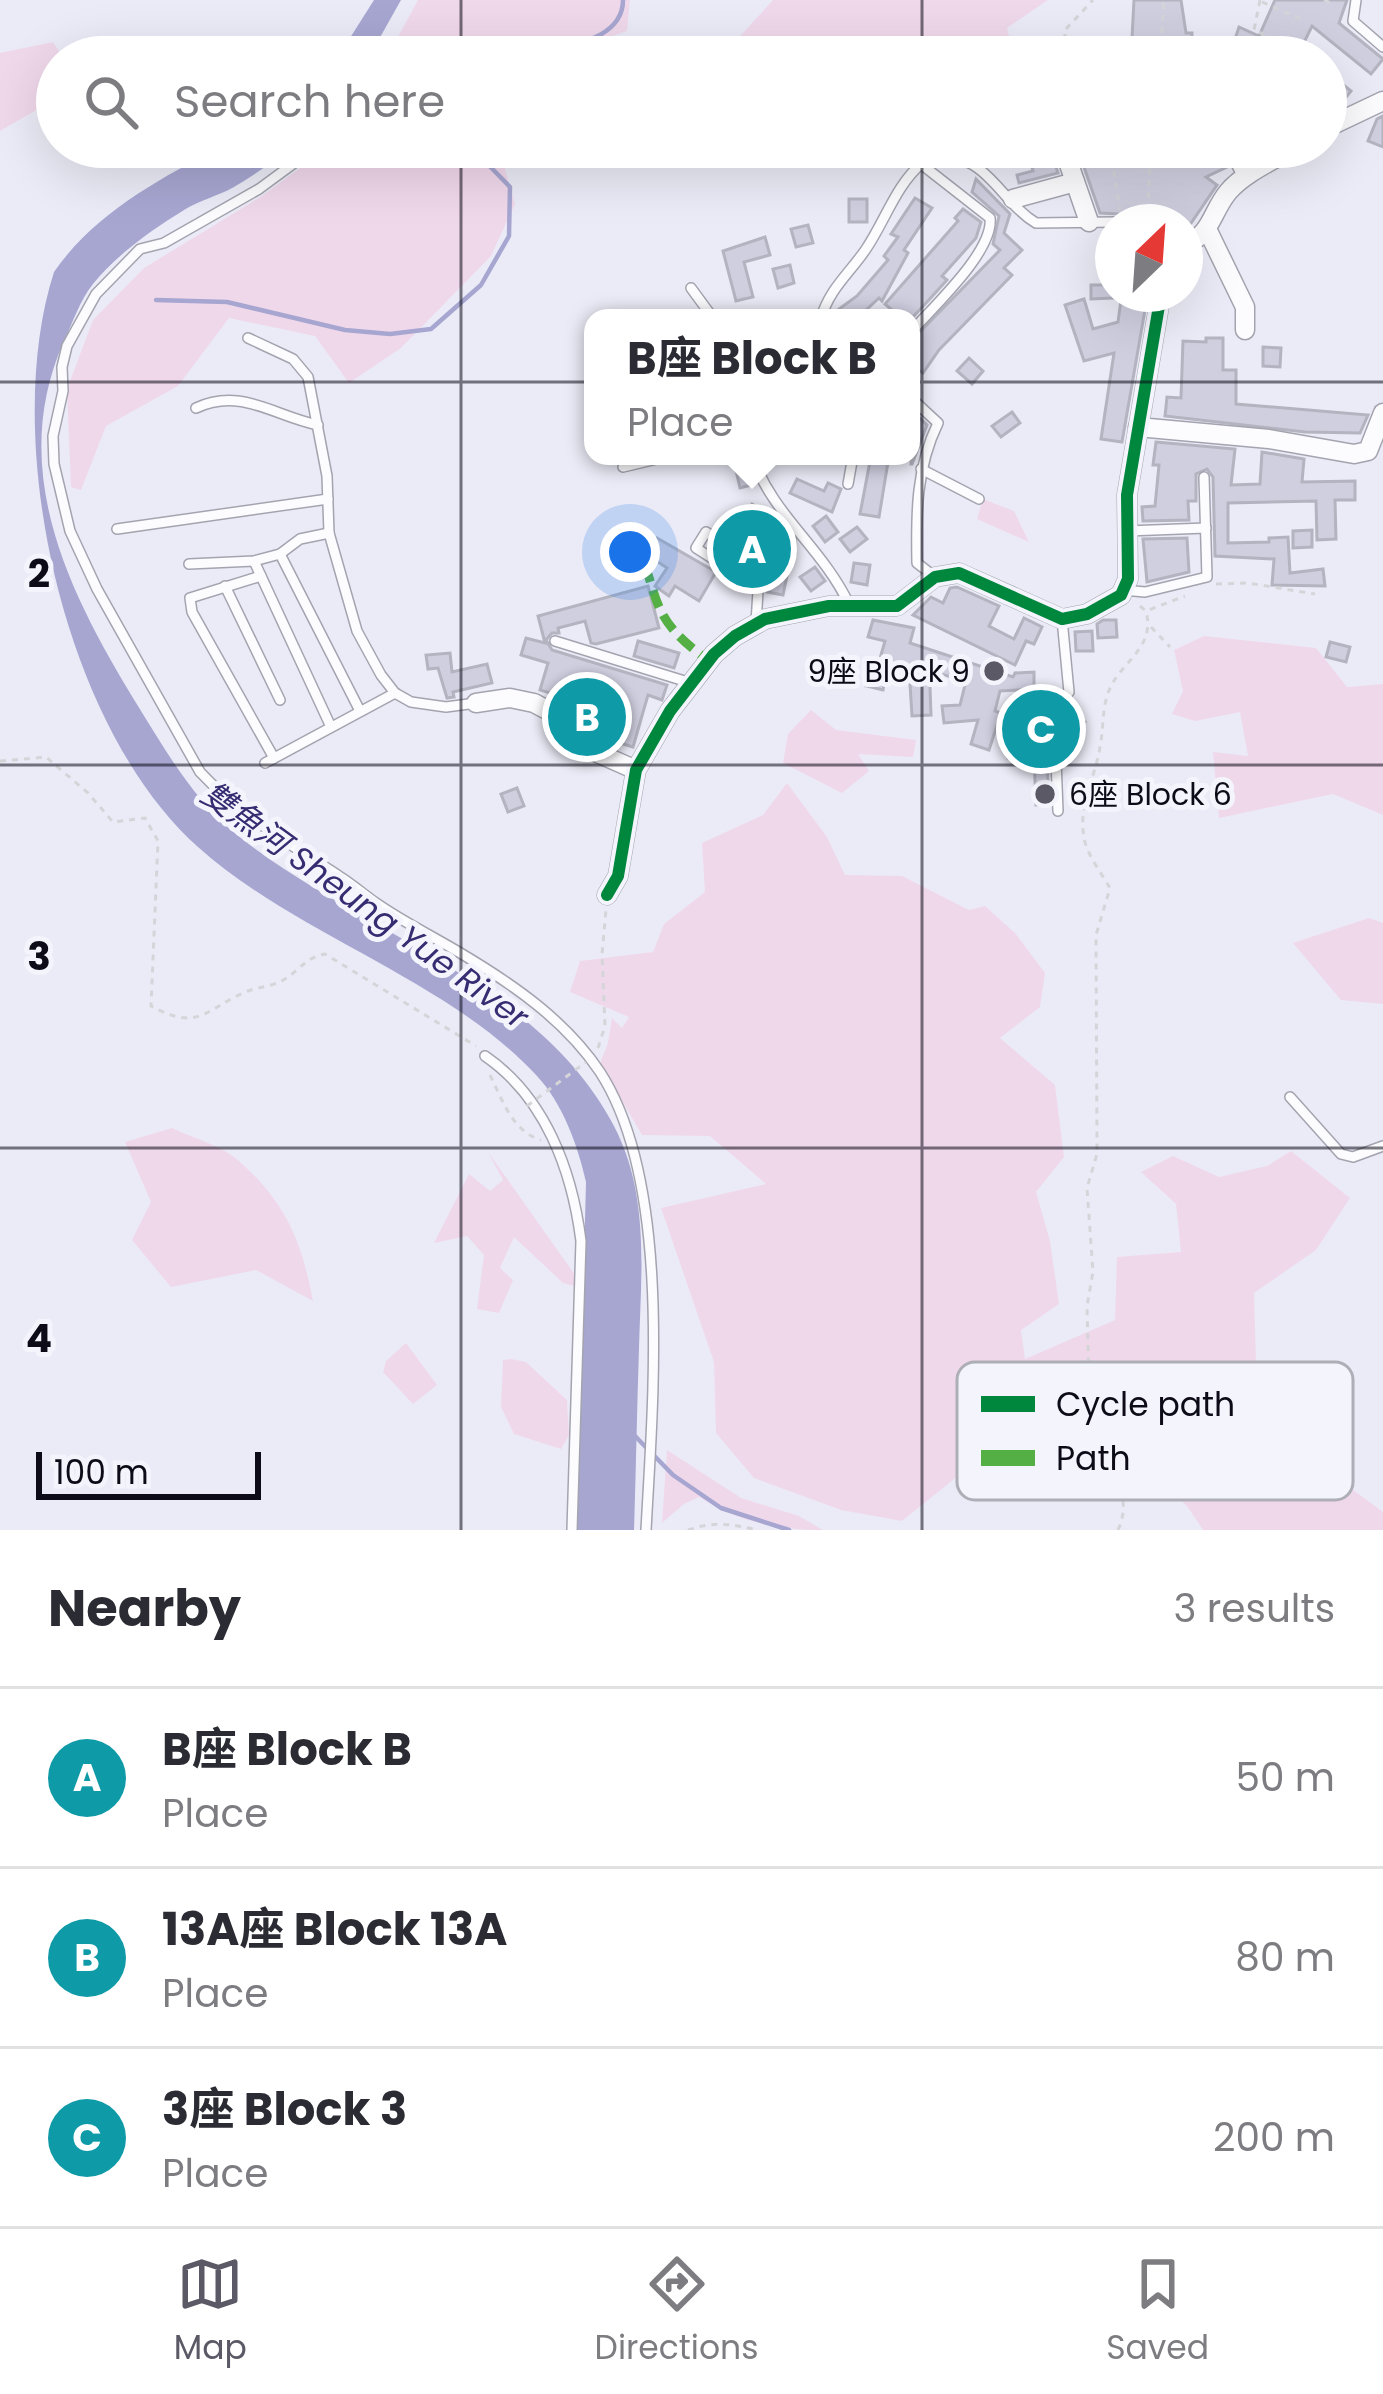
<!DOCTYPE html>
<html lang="en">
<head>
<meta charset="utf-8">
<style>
  :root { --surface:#fff; --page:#f2f2f3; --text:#2b2b33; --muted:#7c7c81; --line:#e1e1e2; --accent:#5a5965 }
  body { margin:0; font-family:Poppins,"Noto Sans TC",sans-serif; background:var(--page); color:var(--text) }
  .compass { position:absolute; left:1095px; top:204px; width:108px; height:108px; border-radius:50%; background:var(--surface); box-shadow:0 12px 48px #0002; rotate:25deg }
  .scale { position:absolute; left:36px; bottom:30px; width:225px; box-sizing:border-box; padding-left:12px; border:6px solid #0c0b17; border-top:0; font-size:33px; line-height:42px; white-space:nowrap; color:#0c0b17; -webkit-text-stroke:9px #f4f4fc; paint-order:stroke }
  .you { position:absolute; left:630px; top:552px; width:42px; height:42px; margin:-30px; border:9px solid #fff; border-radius:50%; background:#1a73e8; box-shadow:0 0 0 18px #1a73e833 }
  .badge { display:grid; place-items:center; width:78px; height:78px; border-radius:50%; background:var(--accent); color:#fff; font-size:39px; font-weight:700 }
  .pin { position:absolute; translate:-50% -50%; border:6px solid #fff; box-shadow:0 3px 12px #0006 }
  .popup { position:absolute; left:584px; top:309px; width:336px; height:156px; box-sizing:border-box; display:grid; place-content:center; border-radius:24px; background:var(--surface); filter:drop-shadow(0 3px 9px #0005); font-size:39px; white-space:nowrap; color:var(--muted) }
  .popup b { font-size:45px; color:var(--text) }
  .popup::after { content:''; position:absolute; left:50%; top:100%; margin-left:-24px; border:24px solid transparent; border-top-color:var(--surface) }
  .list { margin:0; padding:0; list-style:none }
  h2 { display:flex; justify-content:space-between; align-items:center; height:156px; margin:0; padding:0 48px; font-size:51px }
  h2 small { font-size:39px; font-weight:400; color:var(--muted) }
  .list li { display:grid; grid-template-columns:78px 1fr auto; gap:36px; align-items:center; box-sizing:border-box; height:180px; padding:0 48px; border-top:3px solid var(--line) }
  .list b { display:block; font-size:45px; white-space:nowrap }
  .list p { margin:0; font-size:39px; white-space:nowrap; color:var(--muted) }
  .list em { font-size:39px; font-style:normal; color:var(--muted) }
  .icon { flex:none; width:66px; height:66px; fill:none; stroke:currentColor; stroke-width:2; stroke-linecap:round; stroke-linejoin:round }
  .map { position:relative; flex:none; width:1383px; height:1530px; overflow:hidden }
  .search { position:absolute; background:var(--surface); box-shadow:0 12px 48px #0002; left:36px; right:36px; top:36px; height:132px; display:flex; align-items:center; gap:30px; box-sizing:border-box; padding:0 42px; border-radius:66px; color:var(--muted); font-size:45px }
  .sheet { height:696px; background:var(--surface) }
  nav { display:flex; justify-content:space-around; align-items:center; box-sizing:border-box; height:168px; border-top:3px solid var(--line); background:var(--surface); font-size:33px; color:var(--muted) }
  nav a { display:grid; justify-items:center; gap:6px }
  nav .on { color:var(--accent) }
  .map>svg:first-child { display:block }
</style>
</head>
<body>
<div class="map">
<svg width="1383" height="1530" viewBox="0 0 1383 1530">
  <rect width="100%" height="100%" fill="#ebebf7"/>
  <g fill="#f0d8eb">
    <polygon points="418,0 630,0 627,31 551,57 387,57"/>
    <polygon points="773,0 1048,0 1007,28 1014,57 739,57 733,44"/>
    <polygon points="53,42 63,57 57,57 57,98 0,131 0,53"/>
    <polygon points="329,147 491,147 504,166 515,204 491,256 401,348 349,383 315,336 229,318 178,386 106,426 81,490 71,487 67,389 93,320 144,268 262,196"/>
    <polygon points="983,499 1014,511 1029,542 977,519"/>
    <polygon points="1204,636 1316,648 1347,687 1383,684 1383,815 1333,794 1219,818 1213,752 1248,756 1240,712 1195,721 1172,714 1183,691 1174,650"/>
    <polygon points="811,710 836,730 916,740 913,757 858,754 869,771 842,793 783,763 788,734"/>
    <polygon points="787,783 827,837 845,875 902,876 969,910 985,906 1015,933 1045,973 1040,1007 1000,1038 1055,1085 1064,1157 1036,1192 1050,1241 1059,1304 1021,1330 1025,1359 1115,1320 1117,1257 1181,1252 1176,1204 1141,1172 1173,1156 1219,1177 1267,1166 1291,1151 1350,1198 1316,1250 1254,1293 1256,1364 1333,1475 1383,1512 1383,1530 1203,1530 1187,1506 1115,1437 1126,1374 1056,1381 989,1451 902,1521 841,1510 754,1478 716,1433 714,1362 661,1208 766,1184 710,1136 642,1135 600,1063 608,1043 612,1018 622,1028 629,1017 570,992 580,961 653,952 664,924 705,892 702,843 763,815"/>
    <polygon points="1369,918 1383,923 1383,1004 1341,1000 1293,943"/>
    <path d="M 172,1128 C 193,1138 223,1146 240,1162 C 286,1203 302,1242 313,1301 L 256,1270 L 171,1287 L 132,1240 L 151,1202 L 125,1142 Z"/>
    <polygon points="488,1152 585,1289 563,1283 514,1237 500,1268 513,1280 499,1313 477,1309 484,1255 467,1236 434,1243 469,1174 490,1191 503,1180"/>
    <polygon points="406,1343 437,1385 413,1404 383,1372 386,1361"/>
    <polygon points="511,1359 526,1362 567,1400 569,1435 561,1449 514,1434 501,1407 503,1360"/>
    <path d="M 667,1450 L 741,1498 L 799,1516 L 823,1530 C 776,1530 740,1522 699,1497 L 684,1504 L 662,1523 Z"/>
  </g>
  <g fill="#a6a6d1">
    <polygon points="374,0 401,0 369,57 338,57"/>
    <path d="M 220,147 L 295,147 C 274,160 255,175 234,187 C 218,196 200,200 184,210 C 153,229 116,255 93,284 C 80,300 73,322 64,341 C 6,471 70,595 138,706 C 167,753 194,800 237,835 C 358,932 538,981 614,1126 C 650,1195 641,1273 639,1348 C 637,1409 636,1469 634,1530 L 577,1530 L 586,1182 C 578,1146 563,1104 537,1076 C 449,980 296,935 198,847 C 63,727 0,439 54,272 C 94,214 159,179 220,147 Z"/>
  </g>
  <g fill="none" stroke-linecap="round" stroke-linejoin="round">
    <g stroke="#a6a6d1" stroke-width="4.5">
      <path d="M 530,57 C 560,46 623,43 623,0"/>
      <polyline points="156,300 227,302 345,330 390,334 431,329 481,285 509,236 510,187 471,147"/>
      <polyline points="634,1435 673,1475 721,1508 789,1530"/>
    </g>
  </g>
  <g fill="#cfcfe0" stroke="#b3b4c0" stroke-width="3">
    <polygon points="1134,0 1181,0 1186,33 1192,33 1191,57 1131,57"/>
    <polygon points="1275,0 1347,0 1339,23 1383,59 1371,74 1312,26 1297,57 1229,57 1239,27 1259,36"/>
    <polygon points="1336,79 1351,91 1339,106 1326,95"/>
    <polygon points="1383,116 1383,147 1368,141 1377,119"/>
    <polygon points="1036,147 1049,147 1058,173 1019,183 1017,175 1033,171 1027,150"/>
    <polygon points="1077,147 1218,147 1227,167 1206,177 1217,185 1187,229 1185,222 1168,222 1169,219 1140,208 1141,222 1124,222 1118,214 1100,213"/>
    <polygon points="976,179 1010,214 1004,233 1022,250 1004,268 1012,275 939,350 923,373 911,365 911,341 1000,250 993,244 999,216 972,192"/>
    <polygon points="915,198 932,208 904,250 908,253 882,301 879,298 863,313 867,318 845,318 839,309 857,296 888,260 884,256 898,237 891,234"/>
    <rect x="849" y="199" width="18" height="23"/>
    <polygon points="963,209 981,222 976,238 942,276 947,280 927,302 911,319 901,318 885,304 958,221 955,218"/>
    <polygon points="808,225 813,243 796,247 791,229"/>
    <polygon points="765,237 770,255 744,262 753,297 736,301 723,251"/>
    <polygon points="790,265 794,283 778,288 773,269"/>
    <polygon points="1091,285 1113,285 1113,298 1091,299"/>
    <polygon points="1084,299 1093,329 1118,322 1121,300 1146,304 1122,442 1101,439 1114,353 1084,361 1065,305"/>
    <polygon points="1206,338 1223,338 1223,370 1236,370 1236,404 1368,415 1360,433 1305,432 1165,416 1167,397 1181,398 1183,341 1206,342"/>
    <polygon points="1263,347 1281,348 1280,367 1263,366"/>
    <polygon points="969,358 983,371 972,384 957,371"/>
    <polygon points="911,410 927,425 912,464 911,464"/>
    <polygon points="1012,412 1020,423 1001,437 992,426"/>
    <polygon points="1156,442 1235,449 1231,485 1260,484 1262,452 1304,459 1302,482 1355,481 1355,500 1335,500 1336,539 1317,540 1316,501 1228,503 1228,543 1269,542 1269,538 1288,537 1290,573 1323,569 1325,586 1272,585 1274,559 1215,556 1213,477 1207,469 1196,474 1196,501 1188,501 1189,520 1143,521 1142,507 1155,506 1159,465 1153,465"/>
    <polygon points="871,456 889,456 879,517 860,514"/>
    <polygon points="744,460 752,485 740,488 734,462"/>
    <polygon points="797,479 824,491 828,483 841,489 832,512 790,493"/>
    <polygon points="752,504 767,514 752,537 765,545 754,562 741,553 739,543 721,531 726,523 736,530"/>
    <polygon points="826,516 838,532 825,542 813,526"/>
    <polygon points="857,527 867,539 850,552 840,539"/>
    <polygon points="1312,530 1312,547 1293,548 1293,531"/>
    <polygon points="657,538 716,572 699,601 675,586 669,596 655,586 667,568 646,554"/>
    <polygon points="1187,538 1189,572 1147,582 1143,539"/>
    <polygon points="854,563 870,565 867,585 851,582"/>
    <polygon points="815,567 825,581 811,591 800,577"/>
    <polygon points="771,573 787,576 783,595 767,592"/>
    <polygon points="648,586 659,628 596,644 591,643 585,621 558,628 559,633 552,633 546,640 552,650 667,685 662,700 648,695 633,747 597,736 598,730 577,717 581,702 540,690 548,663 521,655 526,638 545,643 538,616"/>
    <polygon points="957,587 999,606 989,626 1014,639 1024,618 1042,627 1034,644 1026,641 1015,665 913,615 931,597 943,603 950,588"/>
    <polygon points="873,620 914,628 910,643 1013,677 1015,673 1034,672 1034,689 1000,691 995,711 1001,713 989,750 971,744 978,720 944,723 942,706 960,705 966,681 934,672 930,686 931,715 912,716 910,684 914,671 879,662 885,641 868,637"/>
    <polygon points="1103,620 1116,620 1117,637 1098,638 1097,624"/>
    <polygon points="1092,631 1093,651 1076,651 1075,632"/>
    <polygon points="638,641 679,653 674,668 634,656"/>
    <polygon points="1330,642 1350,647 1346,662 1326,657"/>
    <polygon points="450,653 452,672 487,664 492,683 453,692 454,697 447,698 438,668 428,669 426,655"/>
    <polygon points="871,667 887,671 883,690 866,686"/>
    <polygon points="1070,709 1085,722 1073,736 1064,728 1063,717"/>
    <polygon points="1006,719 1045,719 1049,804 1036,805 1034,757 1008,758"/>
    <polygon points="517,788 524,806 508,812 501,794"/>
  </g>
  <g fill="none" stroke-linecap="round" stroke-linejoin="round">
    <defs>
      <g id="lane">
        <polyline points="1356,0 1353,21 1383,47"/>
        <path d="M 316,147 L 259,189 L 164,243 L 140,249 L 96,294 L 67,346 L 62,367 L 63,391 L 53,436 L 54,464 L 70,531 L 97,589 L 200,772 C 240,815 290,844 339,876 C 352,884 363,894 376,903 C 403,922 434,937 462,954 C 514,985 566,1021 600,1072 C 672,1183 653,1400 646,1530"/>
        <polyline points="1227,147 1244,179"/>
        <polyline points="691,288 713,318"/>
        <path d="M 821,318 C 830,288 849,274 866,249 C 885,221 896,185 922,163 C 929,158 940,155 949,156 C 990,162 1004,204 1036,223 L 1115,222"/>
        <path d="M 911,332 C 933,307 994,251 990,218 L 921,164"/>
        <polyline points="248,338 293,359 308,377 327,476 329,533 357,631 381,675 395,693 411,702 446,707 476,703"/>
        <path d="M 911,398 L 938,423 C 916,468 916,514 917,563 L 935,577"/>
        <path d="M 196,408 C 241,387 274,416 318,425"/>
        <path d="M 752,456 C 773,516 821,546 849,604"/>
        <polyline points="623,467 669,456"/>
        <polyline points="921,469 979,499"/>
        <polyline points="848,484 853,456"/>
        <polyline points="790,523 791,553"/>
        <polyline points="117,529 328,499"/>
        <polyline points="1127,531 1206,528"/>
        <polyline points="733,550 706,532 696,548 754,585 758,591 756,623"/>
        <polyline points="280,554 360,711"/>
        <polyline points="254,561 331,727"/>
        <polyline points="189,564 254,561 280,554 300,539 329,533"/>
        <polyline points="261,576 190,598 192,612 274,758"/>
        <polyline points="225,586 280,700"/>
        <polyline points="1123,590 1145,592 1207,577 1204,477"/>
        <polyline points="555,641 691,683"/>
        <polyline points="1054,710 1058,811"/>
        <polyline points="1025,711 1054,710 1069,692 1062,619"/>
        <polyline points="265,763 395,693"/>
        <path d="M 485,1056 C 545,1097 572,1170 581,1241 L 572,1530"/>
        <polyline points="1290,1097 1341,1154 1353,1157 1383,1146"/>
      </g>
      <g id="street">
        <polyline points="1326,128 1383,101"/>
        <polyline points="1063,147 1089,222"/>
        <polyline points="1013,199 1075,182"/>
        <polyline points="1208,231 1245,307 1245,330"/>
        <path d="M 1185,245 C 1212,234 1211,213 1228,192 C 1244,173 1274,160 1296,147"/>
        <polyline points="1138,427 1269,439 1354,454 1368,451 1383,413"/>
        <polyline points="476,703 510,698 534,703 551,712 593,751 636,770"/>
        <polyline points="607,895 618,876 636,770 670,711 714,654 735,636 765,619 829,606 897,606 935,577 959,573 1062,619 1087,614 1121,595 1128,579 1127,495 1161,294"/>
      </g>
    </defs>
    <use href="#lane" stroke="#a4a4b0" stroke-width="12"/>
    <use href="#street" stroke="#a4a4b0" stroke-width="21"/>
    <g stroke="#d5d5d9" stroke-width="3" stroke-dasharray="6 6" stroke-linecap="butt">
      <polyline points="1260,0 1254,30 1298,49"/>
      <polyline points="1324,0 1335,5"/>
      <polyline points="1262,2 1306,21"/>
      <polyline points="1081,57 1067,46 1064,31 1093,0"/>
      <polyline points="1160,57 1164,0"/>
      <polyline points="1252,57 1262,35"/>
      <polyline points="1110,147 1120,210"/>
      <polyline points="1147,222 1151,147"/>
      <polyline points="1216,584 1248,583 1315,594"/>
      <polyline points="1140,606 1146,611 1185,596"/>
      <polyline points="1151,627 1170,647"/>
      <path d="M 0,761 L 46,757 L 88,793 L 113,822 L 145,818 L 158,841 L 151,1006 C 201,1033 205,1008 248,991 C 259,987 274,986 285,979 C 301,969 305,958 325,954 L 476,1046"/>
      <polyline points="598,1048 605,1026 602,955 606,909"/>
      <path d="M 490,1075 C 503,1101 512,1131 541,1140"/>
      <path d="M 688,1530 C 713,1521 732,1524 757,1530"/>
      <path d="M 1118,1530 C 1140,1485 1085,1433 1100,1389 L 1089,1386 L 1087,1306 L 1093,1272 L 1087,1188 L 1097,1154 L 1096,935 L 1110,888 C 1102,874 1087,855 1084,838 C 1078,804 1095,779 1100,747 C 1105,721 1100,698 1118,675 C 1133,655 1154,641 1146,611"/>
    </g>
    <use href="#lane" stroke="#fcfcfe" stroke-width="9"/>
    <use href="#street" stroke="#fcfcfe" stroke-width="18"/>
    <polyline stroke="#d5d5d9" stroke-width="3" stroke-dasharray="6 6" stroke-linecap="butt" points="527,1106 586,1062"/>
    <path stroke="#54b045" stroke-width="9" stroke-dasharray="18 9" stroke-linecap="butt" d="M 636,539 C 660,600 649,618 708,660"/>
    <defs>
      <polyline id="cycleway" points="607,895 618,876 636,770 670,711 714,654 735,636 765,619 829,606 897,606 935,577 959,573 1062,619 1087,614 1121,595 1128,579 1127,495 1161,294"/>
    </defs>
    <use href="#cycleway" stroke="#f4f4fc" stroke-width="20"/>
    <use href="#cycleway" stroke="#00873e" stroke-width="12"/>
  </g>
  <path fill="none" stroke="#0c0b17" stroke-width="3" stroke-opacity="0.55" d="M 461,0 L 461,57M 922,0 L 922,57M 461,147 L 461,1530M 922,147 L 922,1530M 0,382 L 1383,382M 0,765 L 1383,765M 0,1148 L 1383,1148"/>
  <g fill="#5a5965" stroke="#f4f4fc" stroke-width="4.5">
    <circle cx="994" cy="671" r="12"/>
    <circle cx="1045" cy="794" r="12"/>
  </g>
  <g text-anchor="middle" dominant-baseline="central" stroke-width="10" stroke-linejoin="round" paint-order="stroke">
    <g font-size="30" fill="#0c0b17" stroke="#f4f4fc" text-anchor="end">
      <text x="970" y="671">9座 Block 9</text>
      <text x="1069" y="794" text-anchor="start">6座 Block 6</text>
    </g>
    <g font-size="33" font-style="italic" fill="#352c72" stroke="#f4f4fc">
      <text transform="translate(365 905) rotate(36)">雙魚河 Sheung Yue River</text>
    </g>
  </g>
  <rect x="957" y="1362" width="396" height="138" rx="18" fill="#f4f4fc" stroke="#aeaeb7" stroke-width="3"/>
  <rect x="981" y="1396" width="54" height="16" fill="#00873e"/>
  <rect x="981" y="1450" width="54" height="16" fill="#54b045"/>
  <g font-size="33" fill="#0c0b17">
    <text x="1056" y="1416">Cycle path</text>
    <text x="1056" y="1470">Path</text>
  </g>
  <g font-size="39" text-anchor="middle" font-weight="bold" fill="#0c0b17" stroke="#f4f4fc" stroke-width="10" stroke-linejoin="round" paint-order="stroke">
    <text x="39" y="587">2</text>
    <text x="39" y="970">3</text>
    <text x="39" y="1352">4</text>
  </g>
</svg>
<svg class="compass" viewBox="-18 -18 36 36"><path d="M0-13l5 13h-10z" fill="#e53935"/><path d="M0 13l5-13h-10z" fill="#7c7c81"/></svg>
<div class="scale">100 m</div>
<div class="you"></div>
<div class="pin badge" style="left:752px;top:549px;background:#0f9aa8">A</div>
<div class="popup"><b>B座 Block B</b>Place</div>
<div class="pin badge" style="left:587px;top:717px;background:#0f9aa8">B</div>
<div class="pin badge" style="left:1041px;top:729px;background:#0f9aa8">C</div>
<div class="search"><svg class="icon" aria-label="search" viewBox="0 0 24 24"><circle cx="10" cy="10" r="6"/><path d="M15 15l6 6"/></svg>Search here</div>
</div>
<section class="sheet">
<h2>Nearby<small>3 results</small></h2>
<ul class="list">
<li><span class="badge" style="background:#0f9aa8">A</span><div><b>B座 Block B</b><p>Place</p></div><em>50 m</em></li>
<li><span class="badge" style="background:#0f9aa8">B</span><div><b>13A座 Block 13A</b><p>Place</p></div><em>80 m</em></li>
<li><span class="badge" style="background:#0f9aa8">C</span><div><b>3座 Block 3</b><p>Place</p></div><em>200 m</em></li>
</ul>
</section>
<nav>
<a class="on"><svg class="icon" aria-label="map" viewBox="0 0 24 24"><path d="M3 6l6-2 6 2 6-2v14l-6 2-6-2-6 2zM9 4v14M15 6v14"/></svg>Map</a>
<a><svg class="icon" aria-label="directions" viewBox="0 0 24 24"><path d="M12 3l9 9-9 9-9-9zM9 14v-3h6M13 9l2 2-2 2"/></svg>Directions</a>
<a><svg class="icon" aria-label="saved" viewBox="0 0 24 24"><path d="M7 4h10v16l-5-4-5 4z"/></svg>Saved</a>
</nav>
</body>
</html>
